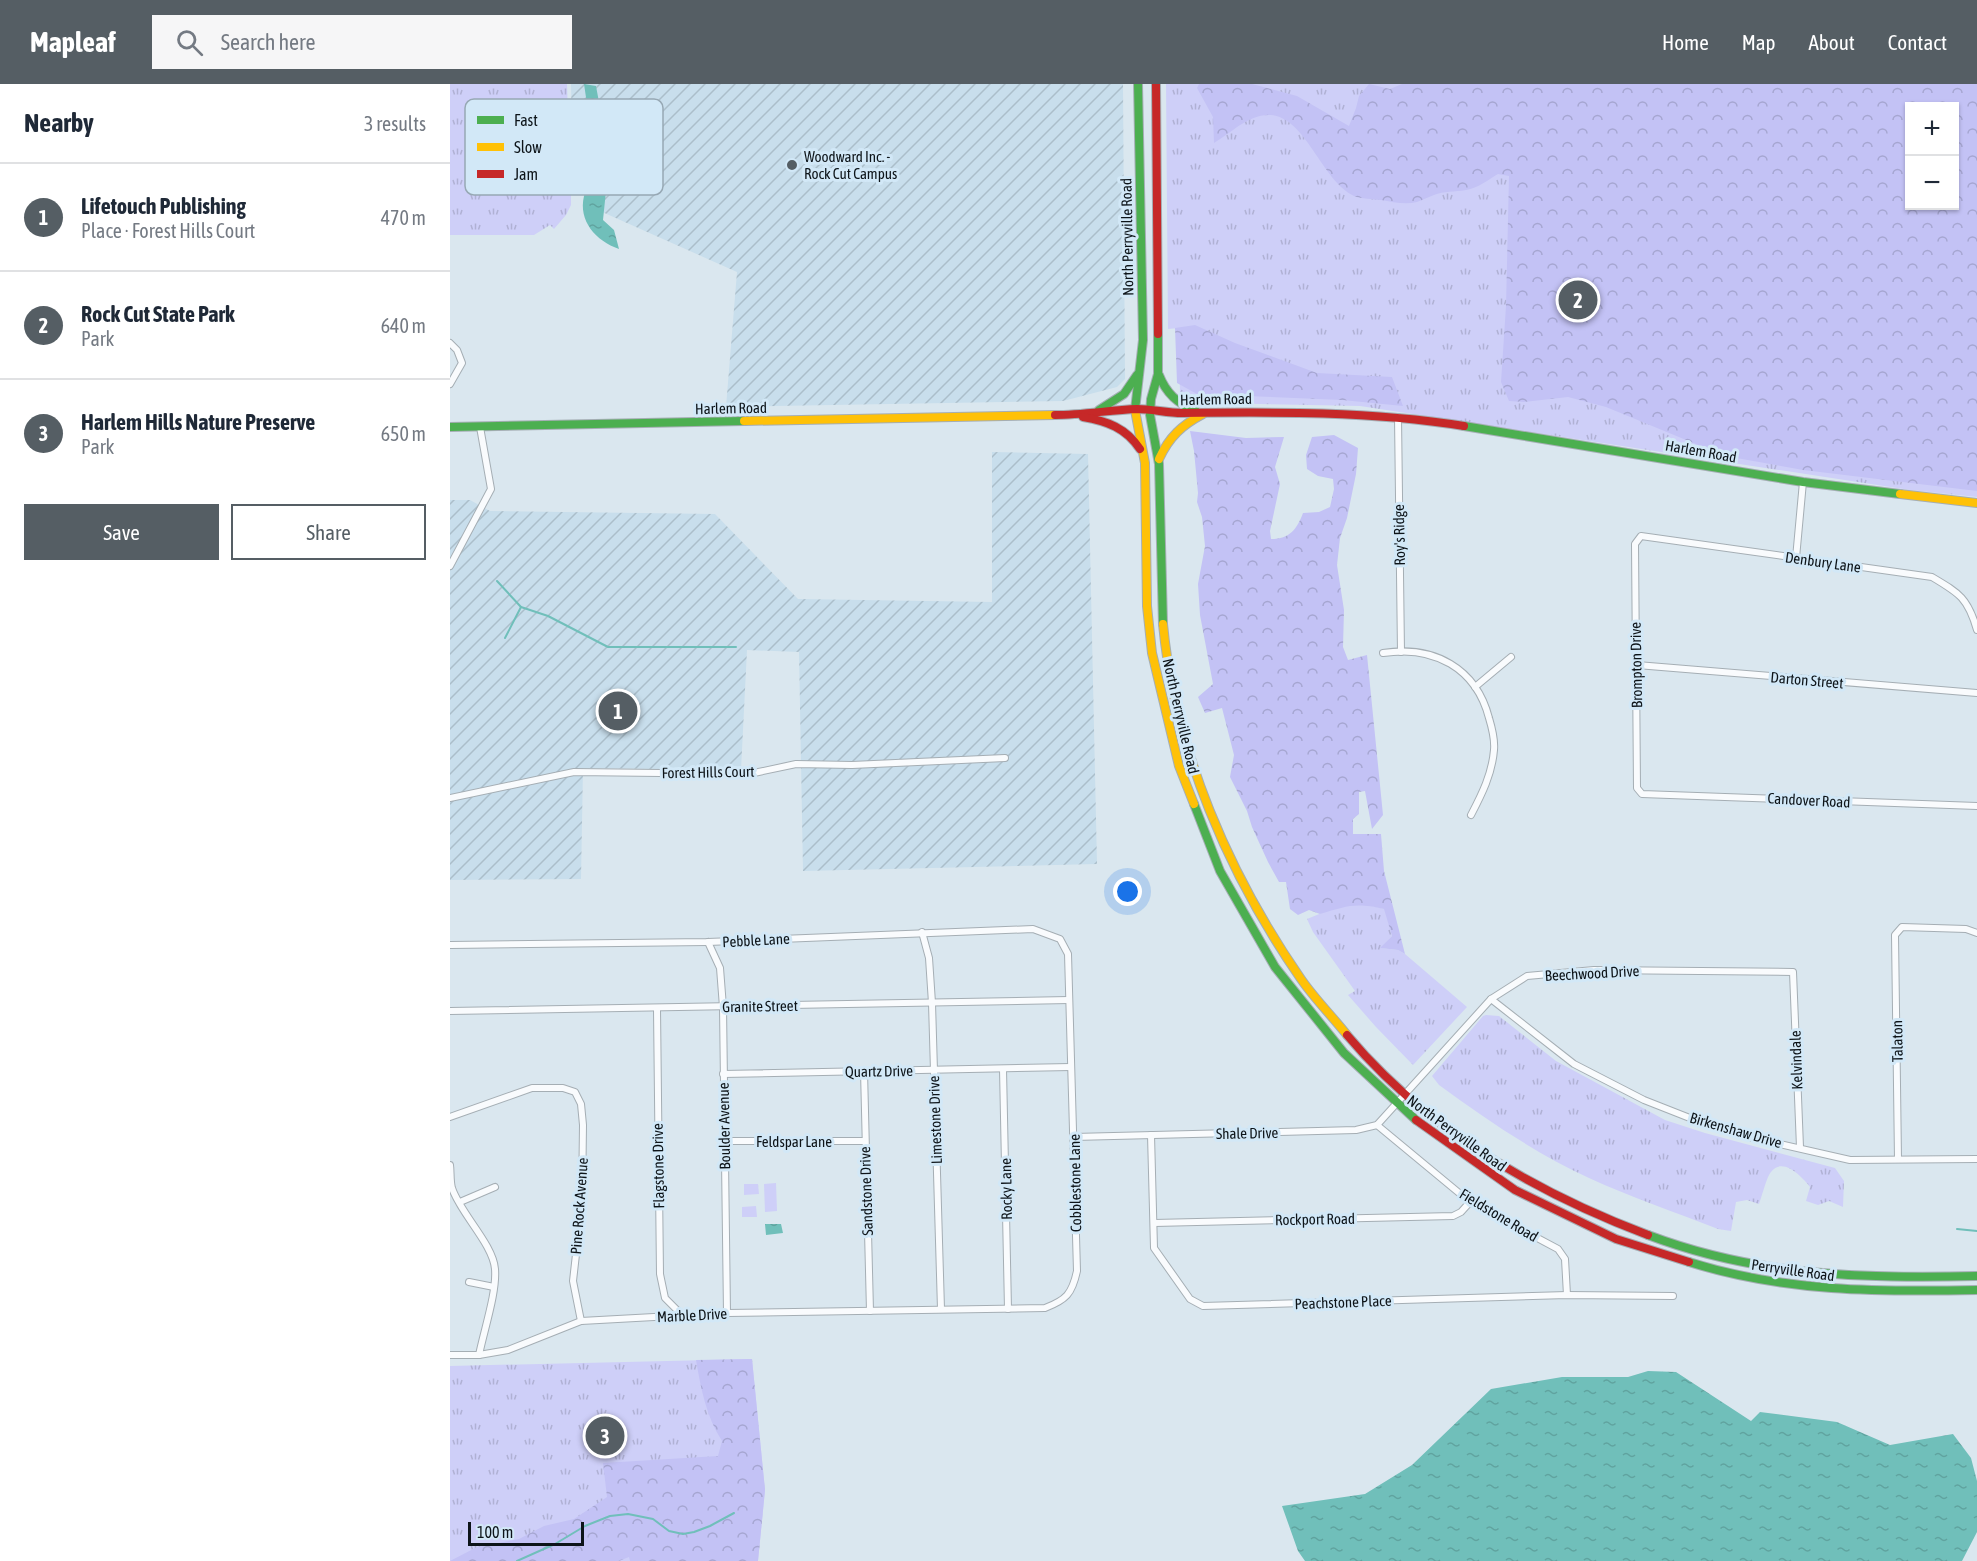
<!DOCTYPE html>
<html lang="en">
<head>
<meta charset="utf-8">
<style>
  :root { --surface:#fff; --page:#f6f6f7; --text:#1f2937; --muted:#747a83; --line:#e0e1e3; --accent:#555e64 }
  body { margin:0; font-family:"Asap Condensed",sans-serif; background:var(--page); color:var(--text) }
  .controls { position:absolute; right:18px; top:18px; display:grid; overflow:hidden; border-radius:0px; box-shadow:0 2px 4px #0004 }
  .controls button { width:54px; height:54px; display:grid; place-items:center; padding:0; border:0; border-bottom:2px solid var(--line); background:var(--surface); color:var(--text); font:30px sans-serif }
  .scale { position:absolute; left:18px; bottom:15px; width:116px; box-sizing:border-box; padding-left:6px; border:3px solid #0d1419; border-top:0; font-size:16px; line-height:21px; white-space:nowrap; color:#0d1419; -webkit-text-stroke:4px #d2e8f7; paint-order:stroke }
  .you { position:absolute; left:678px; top:808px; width:21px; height:21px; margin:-15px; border:4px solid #fff; border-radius:50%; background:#1a73e8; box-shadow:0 0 0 9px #1a73e833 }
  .badge { display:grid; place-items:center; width:39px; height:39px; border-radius:50%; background:var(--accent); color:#fff; font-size:20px; font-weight:700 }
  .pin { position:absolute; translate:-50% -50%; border:3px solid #fff; box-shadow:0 2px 6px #0006 }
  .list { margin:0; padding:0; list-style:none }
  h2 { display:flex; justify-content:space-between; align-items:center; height:78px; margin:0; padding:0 24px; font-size:26px }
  h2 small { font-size:20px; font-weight:400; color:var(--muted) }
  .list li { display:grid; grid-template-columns:39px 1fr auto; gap:18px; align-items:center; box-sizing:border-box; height:108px; padding:0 24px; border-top:2px solid var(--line) }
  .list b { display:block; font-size:22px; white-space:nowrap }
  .list p { margin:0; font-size:20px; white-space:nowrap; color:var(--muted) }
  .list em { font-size:20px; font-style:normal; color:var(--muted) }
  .actions { display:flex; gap:12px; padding:18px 24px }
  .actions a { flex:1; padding:14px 0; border:2px solid var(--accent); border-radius:0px; text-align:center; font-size:21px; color:var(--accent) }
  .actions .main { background:var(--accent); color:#fff }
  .icon { flex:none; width:33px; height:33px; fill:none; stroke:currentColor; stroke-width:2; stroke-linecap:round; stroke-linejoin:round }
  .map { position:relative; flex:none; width:1527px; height:1477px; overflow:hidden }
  header { display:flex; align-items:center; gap:36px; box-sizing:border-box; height:84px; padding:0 30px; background:var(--accent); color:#fff }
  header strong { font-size:28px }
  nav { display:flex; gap:33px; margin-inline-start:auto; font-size:21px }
  .search { width:420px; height:54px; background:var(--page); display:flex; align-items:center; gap:15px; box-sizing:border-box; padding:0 21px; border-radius:0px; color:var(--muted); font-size:22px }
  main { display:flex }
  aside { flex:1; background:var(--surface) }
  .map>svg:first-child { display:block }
</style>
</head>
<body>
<header>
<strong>Mapleaf</strong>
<div class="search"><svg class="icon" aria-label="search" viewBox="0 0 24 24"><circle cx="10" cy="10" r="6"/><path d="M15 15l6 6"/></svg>Search here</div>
<nav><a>Home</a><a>Map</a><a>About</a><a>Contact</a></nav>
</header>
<main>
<aside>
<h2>Nearby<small>3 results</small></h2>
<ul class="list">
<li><span class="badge">1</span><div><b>Lifetouch Publishing</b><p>Place · Forest Hills Court</p></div><em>470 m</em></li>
<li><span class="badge">2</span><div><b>Rock Cut State Park</b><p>Park</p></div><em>640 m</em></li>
<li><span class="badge">3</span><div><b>Harlem Hills Nature Preserve</b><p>Park</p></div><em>650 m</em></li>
</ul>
<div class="actions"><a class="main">Save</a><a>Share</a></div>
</aside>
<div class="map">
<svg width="1527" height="1477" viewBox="0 0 1527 1477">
  <defs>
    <pattern id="industrial-furrows" width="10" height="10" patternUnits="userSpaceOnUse" patternTransform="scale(1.5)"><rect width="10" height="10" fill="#c8deec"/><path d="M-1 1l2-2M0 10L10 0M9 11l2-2" fill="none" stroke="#abbeca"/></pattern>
    <pattern id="grass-tufts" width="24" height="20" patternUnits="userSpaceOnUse" patternTransform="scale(1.5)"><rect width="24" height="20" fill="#cecff8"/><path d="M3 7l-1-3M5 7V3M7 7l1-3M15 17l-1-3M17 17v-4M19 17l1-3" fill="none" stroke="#b0b1d4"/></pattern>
    <pattern id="forest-crowns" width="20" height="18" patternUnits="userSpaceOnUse" patternTransform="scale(1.5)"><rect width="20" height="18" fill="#c3c2f5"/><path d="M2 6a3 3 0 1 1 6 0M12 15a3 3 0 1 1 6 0" fill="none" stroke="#a6a6d1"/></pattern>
    <pattern id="water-ripples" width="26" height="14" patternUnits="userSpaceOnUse" patternTransform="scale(1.5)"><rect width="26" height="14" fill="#70bfba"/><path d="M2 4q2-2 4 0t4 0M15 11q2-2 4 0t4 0" fill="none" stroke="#60a39f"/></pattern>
  </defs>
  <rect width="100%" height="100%" fill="#dae7ef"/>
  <g fill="url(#industrial-furrows)">
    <polygon points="121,0 673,0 675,295 667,303 613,317 276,323 287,188 150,127 122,49"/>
    <polygon points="542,368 638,370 647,780 353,787 349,568 297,566 291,686 133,684 131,795 0,796 0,416 20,416 40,427 265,430 348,515 542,518"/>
  </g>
  <g fill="url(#grass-tufts)" fill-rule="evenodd">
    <polygon points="0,0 117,0 118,32 112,70 121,109 121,121 116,131 104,145 100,141 84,151 0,151"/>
    <path d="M 716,0 L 1527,0 L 1527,413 L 1460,406 L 910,322 L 760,319 L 730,311 L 729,244 L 718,245 ZM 1460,22 L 1504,22 L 1504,122 L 1460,122 Z"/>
    <polygon points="901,817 935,825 942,852 931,864 948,866 955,870 1017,923 963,981 926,943 898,911 905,907 863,848 857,835"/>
    <path d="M 1036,931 L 1049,932 L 1106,977 L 1215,1036 L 1255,1049 L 1385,1084 L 1394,1097 L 1393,1123 L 1379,1117 L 1368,1121 L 1356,1117 L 1360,1103 C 1353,1094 1333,1072 1321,1088 C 1317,1092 1312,1112 1309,1120 L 1297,1116 L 1286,1118 L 1281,1147 L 1268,1145 C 1225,1128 1180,1113 1139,1094 C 1085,1069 1037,1036 989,1001 L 982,992 L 1033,932 Z"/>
    <polygon points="294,1100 308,1100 309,1110 294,1111"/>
    <polygon points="306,1122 307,1133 292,1133 292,1123"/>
    <polygon points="302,1275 315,1406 308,1477 0,1477 0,1282"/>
  </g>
  <g fill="url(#forest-crowns)" fill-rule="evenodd">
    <path d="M 749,0 L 802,0 L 847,12 L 899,42 L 906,24 L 909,12 L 919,0 L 940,5 L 952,0 L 1527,0 L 1527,407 L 1353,386 L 1275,372 L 1156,323 L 1118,313 L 1074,318 L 1059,317 L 1051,298 L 1056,222 L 1059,92 L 1048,90 C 1038,96 1028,104 1016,106 C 1005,108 994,107 984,111 C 978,113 973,116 967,118 C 955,121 943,118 931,116 C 923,115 911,115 904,112 C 871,96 856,33 820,31 C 799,30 781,49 764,59 L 763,33 L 747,4 ZM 1460,22 L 1504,22 L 1504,122 L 1460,122 Z"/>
    <polygon points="745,241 785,259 867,289 942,293 953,322 892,316 747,310 727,299 725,244"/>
    <path d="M 740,347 L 796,354 L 834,353 L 825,383 L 830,400 L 820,447 L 821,455 C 840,455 847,445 853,429 L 869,428 L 880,423 L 884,405 L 883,395 L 868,392 L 857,385 L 856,371 L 862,353 L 884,351 L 908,364 L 906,390 L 897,434 L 890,454 L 887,481 L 894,526 L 893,563 L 898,576 L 917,571 L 933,731 L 922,745 L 915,707 L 909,708 L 909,730 L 903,735 L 903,750 L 931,750 L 934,787 L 955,870 L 948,866 L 930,864 L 942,852 L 934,825 C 906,818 896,822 870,830 L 859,826 L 848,831 L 840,825 L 836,798 L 829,798 L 818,778 L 802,743 L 797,727 L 780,693 L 784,671 L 772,624 L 755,629 L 748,613 L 763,600 L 750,531 L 748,500 L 755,462 L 752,433 L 747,418 L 748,409 L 744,367 Z"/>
    <path d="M 302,1275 L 315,1406 L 308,1477 L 180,1477 L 179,1473 L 169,1477 L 0,1477 L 27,1463 L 69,1455 L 94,1442 L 124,1435 L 157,1413 L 153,1379 L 268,1372 L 272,1357 C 256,1332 251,1305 246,1276 Z"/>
  </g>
  <polygon fill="#cecff8" points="326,1099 327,1127 315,1128 314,1100"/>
  <g fill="url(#water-ripples)">
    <path d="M 134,0 L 146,2 L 154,45 L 156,107 L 153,136 L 164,146 L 169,165 C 146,157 128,137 134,112 C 136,103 143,95 144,86 C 144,79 142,70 142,63 L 131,52 L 137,20 Z"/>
    <polygon points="315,1140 331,1140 333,1149 316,1151"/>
    <polygon points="1198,1287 1226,1288 1301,1337 1310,1328 1387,1338 1440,1361 1503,1350 1521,1374 1527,1397 1527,1448 1512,1477 855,1477 848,1467 832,1422 915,1410 962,1381 1041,1305 1112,1293 1178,1293"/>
  </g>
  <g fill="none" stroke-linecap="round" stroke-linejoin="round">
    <g stroke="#70bfba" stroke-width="2">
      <polyline points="47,497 71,523 98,532 158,563 286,563"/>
      <polyline points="55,554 71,523"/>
      <polyline points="1507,1145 1527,1147"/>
      <polyline points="67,1477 105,1460 135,1442 160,1432 178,1430 203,1435 219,1447 233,1450 244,1448 260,1442 284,1429"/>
    </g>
    <defs>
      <g id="street">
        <polyline points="0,259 7,266 12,279 0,300"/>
        <polyline points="948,333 951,568"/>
        <polyline points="1346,474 1353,398"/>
        <polyline points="0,482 41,405 30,343"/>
        <path d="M 1527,546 C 1518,514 1509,509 1482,493 L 1191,452 L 1185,460 L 1187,704 L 1192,710 L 1527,722"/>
        <path d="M 933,569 C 984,561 1026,584 1039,634 C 1042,644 1045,656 1044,666 C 1042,690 1032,710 1021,731"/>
        <polyline points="1187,581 1527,609"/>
        <polyline points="1025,603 1061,573"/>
        <polyline points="0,714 124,688 299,690 346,680 402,681 555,674"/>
        <polyline points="472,848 479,874 482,919 491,1225"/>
        <polyline points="258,858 270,884 273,923 277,1229"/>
        <path d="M 0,861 L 258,858 L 583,845 L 610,855 L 618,870 L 627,1187 C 622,1210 616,1216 595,1224 L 277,1229 L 131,1237 L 58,1266 L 29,1271 L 0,1271"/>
        <polyline points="1041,915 1124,980 1194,1016 1255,1040 1299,1053 1400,1076 1527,1075"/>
        <polyline points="207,925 210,1190 215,1214 232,1231"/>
        <polyline points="0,927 619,916"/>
        <polyline points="553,985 558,1225"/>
        <polyline points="414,987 420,1227"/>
        <polyline points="273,990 621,983"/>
        <polyline points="0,1033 82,1004 113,1004 125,1008 131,1020 133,1041 132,1117 123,1197 131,1237"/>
        <polyline points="927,1041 1020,1118 1108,1165 1115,1175 1117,1211"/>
        <polyline points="701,1051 704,1164 740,1215 753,1222 1117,1211 1223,1212"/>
        <polyline points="624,1053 906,1046 927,1041 1041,915 1077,892 1144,886 1343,888 1350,1063"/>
        <polyline points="274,1057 415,1057"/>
        <polyline points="1448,1075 1445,851 1452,843 1516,845 1527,849"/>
        <path d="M 0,1081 C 1,1088 0,1097 2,1104 C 10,1129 43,1160 45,1185 C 47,1208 34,1246 29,1271"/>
        <polyline points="10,1118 45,1103"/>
        <polyline points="704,1139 1003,1132 1011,1128 1020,1118"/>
        <polyline points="19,1198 44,1203"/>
      </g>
      <g id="fast">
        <polyline points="708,250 708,290 701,315 700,331 709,380 713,540"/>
        <path d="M 709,291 C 716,309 727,320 745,326"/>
        <polyline points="649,326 674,310 687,291"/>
        <polyline points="685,326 693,256 688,0"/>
        <polyline points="1014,342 1353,398 1450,410"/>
        <polyline points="0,343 294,337"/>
        <polyline points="744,720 770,787 825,883 894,969 966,1036"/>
        <path d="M 1198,1151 C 1306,1192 1414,1195 1527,1192"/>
        <path d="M 1239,1178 C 1334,1208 1428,1208 1527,1206"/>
      </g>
      <g id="slow">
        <polyline points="685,326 695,379 697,522 702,569 729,682 744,720"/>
        <polyline points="294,337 605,331"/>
        <path d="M 709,375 C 719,353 732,341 753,330"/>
        <polyline points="1450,410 1527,419"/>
        <path d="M 713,540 C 725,667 779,791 851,895 C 864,914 882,932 897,951"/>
      </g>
      <g id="jam">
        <polyline points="706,0 708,250"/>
        <path d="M 605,331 C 633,331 660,326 687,325 C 702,325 717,329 732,329 C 826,328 920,327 1014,342"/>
        <path d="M 633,333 C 657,337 676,344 690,365"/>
        <path d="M 897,951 C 976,1045 1084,1108 1198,1151"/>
        <polyline points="966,1036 1065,1106 1166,1155 1239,1178"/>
      </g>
    </defs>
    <use href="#street" stroke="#a5aeb4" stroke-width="8"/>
    <use href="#fast" stroke="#a5aeb4" stroke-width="10"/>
    <use href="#slow" stroke="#a5aeb4" stroke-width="10"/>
    <use href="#jam" stroke="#a5aeb4" stroke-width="10"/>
    <use href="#street" stroke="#f9fbfd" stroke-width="6"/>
    <use href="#fast" stroke="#4caf50" stroke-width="8"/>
    <use href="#slow" stroke="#ffc107" stroke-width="8"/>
    <use href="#jam" stroke="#c62828" stroke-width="8"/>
  </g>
  <circle fill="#555e64" stroke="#d2e8f7" stroke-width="2" cx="342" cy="81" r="6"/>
  <g text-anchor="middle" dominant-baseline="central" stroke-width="6" stroke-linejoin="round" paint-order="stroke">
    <g font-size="15" fill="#0d1419" stroke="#d2e8f7" text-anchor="start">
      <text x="354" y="72">Woodward Inc. -<tspan x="354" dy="17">Rock Cut Campus</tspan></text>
    </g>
    <g font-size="15" fill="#0d1419" stroke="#d2e8f7">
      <text transform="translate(677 153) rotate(-91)">North Perryville Road</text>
      <text transform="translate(766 315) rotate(-1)">Harlem Road</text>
      <text transform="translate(281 324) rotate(-1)">Harlem Road</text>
      <text transform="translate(1251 367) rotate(10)">Harlem Road</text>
      <text transform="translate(949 451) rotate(-91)">Roy's Ridge</text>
      <text transform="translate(1373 478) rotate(8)">Denbury Lane</text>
      <text transform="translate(1186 581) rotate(-91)">Brompton Drive</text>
      <text transform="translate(1357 596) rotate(5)">Darton Street</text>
      <text transform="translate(731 632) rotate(77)">North Perryville Road</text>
      <text transform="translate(258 688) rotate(-1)">Forest Hills Court</text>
      <text transform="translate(1359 716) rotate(3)">Candover Road</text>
      <text transform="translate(306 856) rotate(-3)">Pebble Lane</text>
      <text transform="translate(1142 889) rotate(-3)">Beechwood Drive</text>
      <text transform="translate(310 922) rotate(-1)">Granite Street</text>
      <text transform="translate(1447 957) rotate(-91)">Talaton</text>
      <text transform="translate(1346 976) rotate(-92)">Kelvindale</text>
      <text transform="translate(429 987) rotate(-1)">Quartz Drive</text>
      <text transform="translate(485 1036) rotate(-92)">Limestone Drive</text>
      <text transform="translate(274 1042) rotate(-91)">Boulder Avenue</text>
      <text transform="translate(1286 1046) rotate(16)">Birkenshaw Drive</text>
      <text transform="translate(797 1049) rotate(-1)">Shale Drive</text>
      <text transform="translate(1007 1049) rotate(36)">North Perryville Road</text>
      <text x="344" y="1057">Feldspar Lane</text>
      <text transform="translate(208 1082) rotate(-91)">Flagstone Drive</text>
      <text transform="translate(625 1099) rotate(-91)">Cobblestone Lane</text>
      <text transform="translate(556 1105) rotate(-91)">Rocky Lane</text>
      <text transform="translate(416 1107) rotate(-92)">Sandstone Drive</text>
      <text transform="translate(129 1122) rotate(-86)">Pine Rock Avenue</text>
      <text transform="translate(1049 1131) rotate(31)">Fieldstone Road</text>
      <text transform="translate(865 1135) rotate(-1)">Rockport Road</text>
      <text transform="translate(1343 1186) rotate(8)">Perryville Road</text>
      <text transform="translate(893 1218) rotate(-2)">Peachstone Place</text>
      <text transform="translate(242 1231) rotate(-3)">Marble Drive</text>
    </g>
  </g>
  <rect x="15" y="15" width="198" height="96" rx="9" fill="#d2e8f7" stroke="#97a8b4" stroke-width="1.5"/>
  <rect x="27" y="32" width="27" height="8" fill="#4caf50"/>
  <rect x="27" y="59" width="27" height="8" fill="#ffc107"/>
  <rect x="27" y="86" width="27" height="8" fill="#c62828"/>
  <g font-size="16" fill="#0d1419">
    <text x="64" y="42">Fast</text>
    <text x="64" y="69">Slow</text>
    <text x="64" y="96">Jam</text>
  </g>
</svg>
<div class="controls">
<button>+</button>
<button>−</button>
</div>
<div class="scale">100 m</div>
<div class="you"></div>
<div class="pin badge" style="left:168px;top:627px">1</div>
<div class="pin badge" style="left:1128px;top:216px">2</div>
<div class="pin badge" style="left:155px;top:1352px">3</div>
</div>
</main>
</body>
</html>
